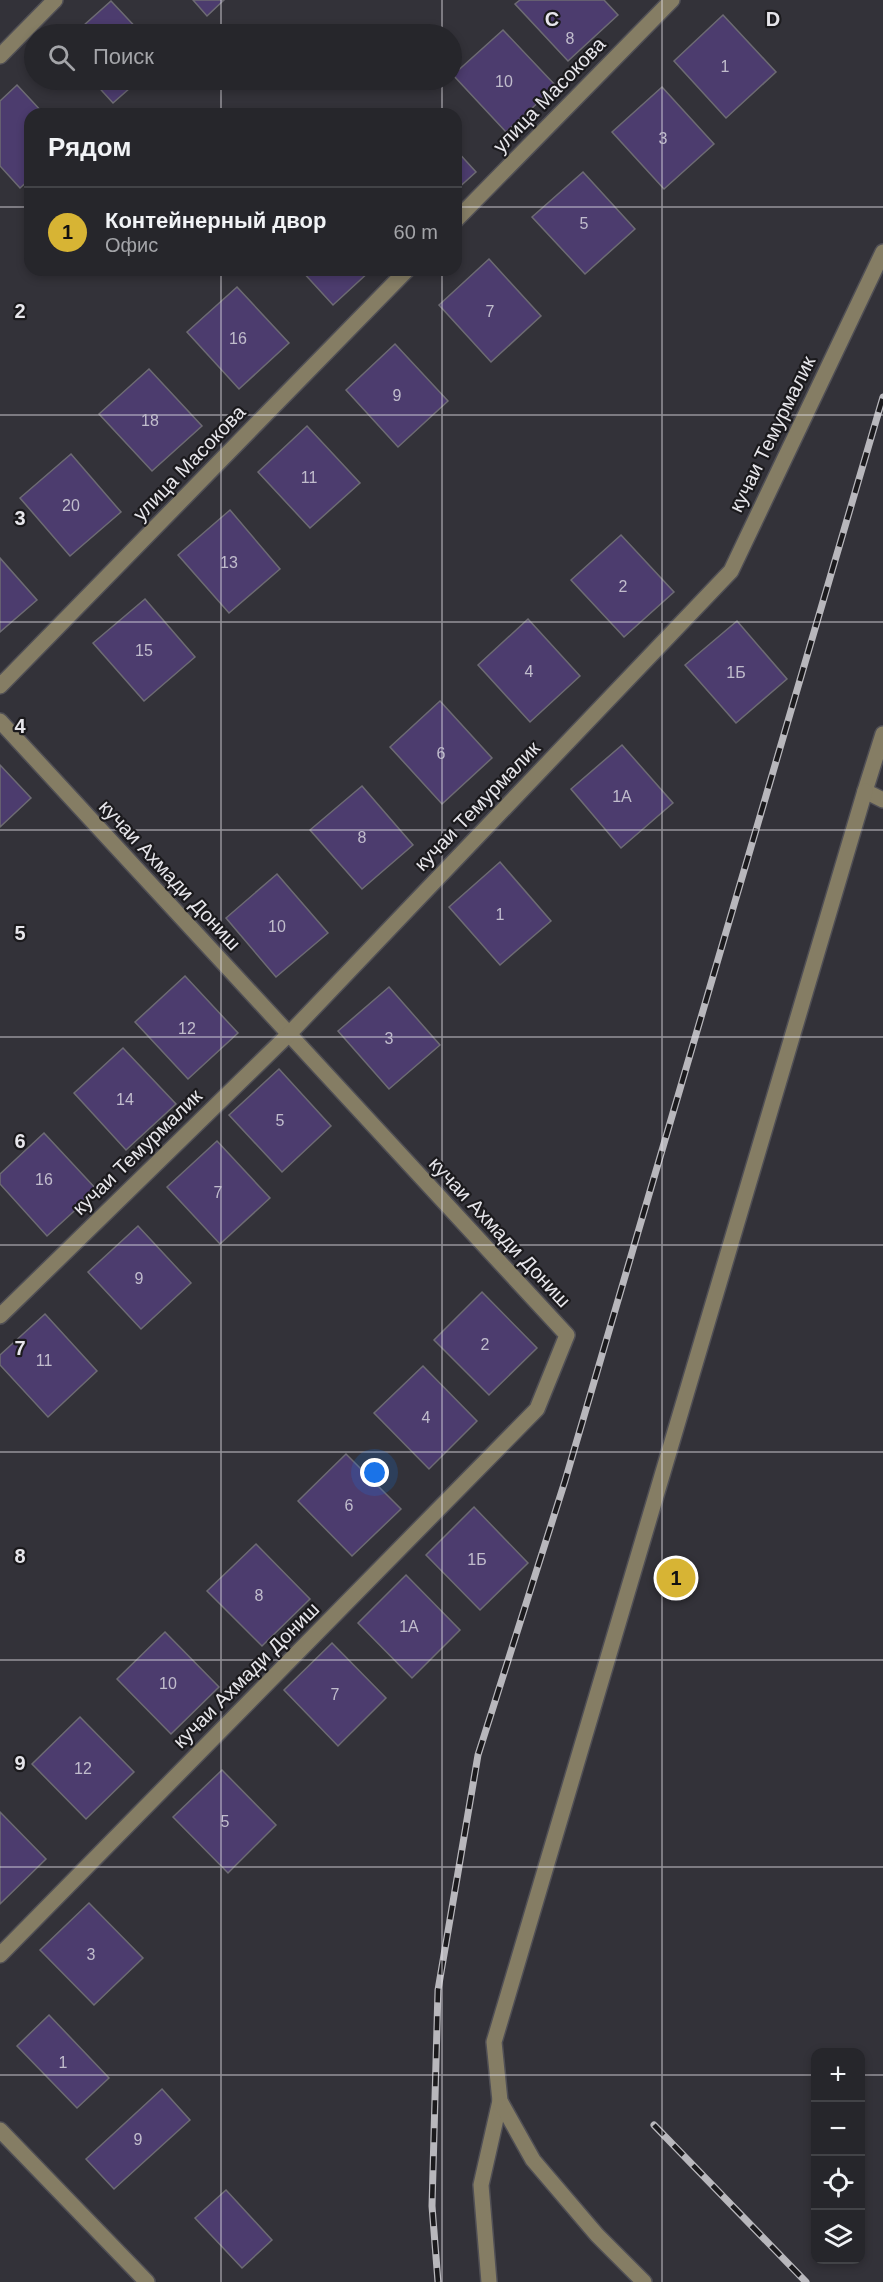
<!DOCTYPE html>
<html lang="ru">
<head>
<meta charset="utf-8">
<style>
  :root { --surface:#26262b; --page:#2e2e33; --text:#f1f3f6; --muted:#a4a5a9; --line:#424347; --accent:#d7b434 }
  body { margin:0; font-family:Helvetica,sans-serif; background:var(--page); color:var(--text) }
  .controls { position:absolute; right:18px; bottom:18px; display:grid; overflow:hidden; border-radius:12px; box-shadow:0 3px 9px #0003 }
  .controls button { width:54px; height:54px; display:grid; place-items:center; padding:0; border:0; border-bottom:2px solid var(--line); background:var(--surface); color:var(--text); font:30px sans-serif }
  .you { position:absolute; left:375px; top:1473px; width:21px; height:21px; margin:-15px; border:4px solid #fff; border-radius:50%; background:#1a73e8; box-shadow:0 0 0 9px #1a73e833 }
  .badge { display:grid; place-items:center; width:39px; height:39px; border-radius:50%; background:var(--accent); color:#111; font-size:20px; font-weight:700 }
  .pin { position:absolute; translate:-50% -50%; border:3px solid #fff; box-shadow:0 2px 6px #0006 }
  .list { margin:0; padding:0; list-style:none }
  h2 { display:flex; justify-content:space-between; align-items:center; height:78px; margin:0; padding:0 24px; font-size:26px }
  h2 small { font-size:20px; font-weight:400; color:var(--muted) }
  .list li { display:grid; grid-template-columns:39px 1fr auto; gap:18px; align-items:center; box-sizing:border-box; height:90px; padding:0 24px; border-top:2px solid var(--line) }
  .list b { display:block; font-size:22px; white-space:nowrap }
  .list p { margin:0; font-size:20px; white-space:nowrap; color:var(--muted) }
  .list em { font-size:20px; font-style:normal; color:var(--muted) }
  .icon { flex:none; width:33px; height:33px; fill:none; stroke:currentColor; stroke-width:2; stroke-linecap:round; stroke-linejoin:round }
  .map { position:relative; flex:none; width:883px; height:2282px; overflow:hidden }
  .search { position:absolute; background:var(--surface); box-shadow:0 3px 9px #0003; left:24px; top:24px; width:438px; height:66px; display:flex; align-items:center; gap:15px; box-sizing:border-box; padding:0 21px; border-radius:33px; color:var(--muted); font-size:22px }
  .panel { position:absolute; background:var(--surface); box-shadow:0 3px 9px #0003; left:24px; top:108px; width:438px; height:168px; border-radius:18px }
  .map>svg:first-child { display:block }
</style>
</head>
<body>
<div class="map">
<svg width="883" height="2282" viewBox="0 0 883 2282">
  <rect width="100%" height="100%" fill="#333239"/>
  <g fill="#4c3c6e" stroke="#6d6b73" stroke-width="1.5">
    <polygon points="193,0 224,0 207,16"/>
    <polygon points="520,0 604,0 618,15 568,61 515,4"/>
    <polygon points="111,1 142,34 74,34"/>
    <polygon points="723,15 776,72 726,118 674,61"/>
    <polygon points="503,30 556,86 506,132 453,75"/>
    <polygon points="92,80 139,80 113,103"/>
    <polygon points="17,85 44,114 30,114 30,179 20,188 0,166 0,101"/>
    <polygon points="662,87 714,144 664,189 612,132"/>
    <polygon points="456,150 476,172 456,190"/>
    <polygon points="583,172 635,229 585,274 532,217"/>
    <polygon points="489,259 541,316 491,362 439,305"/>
    <polygon points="301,270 371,270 333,305"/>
    <polygon points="237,287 289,343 239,389 187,332"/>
    <polygon points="395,344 448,401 398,447 346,390"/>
    <polygon points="149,369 202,426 152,471 99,414"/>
    <polygon points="307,426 360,483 310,528 258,472"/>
    <polygon points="71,454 121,512 70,556 20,498"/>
    <polygon points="230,510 280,569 229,613 178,555"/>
    <polygon points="621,535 674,592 624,637 571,580"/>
    <polygon points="0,558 37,600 0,632"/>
    <polygon points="145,599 195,657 144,701 93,643"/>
    <polygon points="528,619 580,676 530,722 478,665"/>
    <polygon points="737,621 787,679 736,723 685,665"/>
    <polygon points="440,701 492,758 442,804 390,747"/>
    <polygon points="622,745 673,803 621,848 571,789"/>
    <polygon points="0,765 31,798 0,827"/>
    <polygon points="362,786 413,845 362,889 310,830"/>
    <polygon points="500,862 551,921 500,965 449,907"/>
    <polygon points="277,874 328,933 276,977 226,918"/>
    <polygon points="185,976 238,1033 188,1079 135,1022"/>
    <polygon points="389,987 440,1045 389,1089 338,1031"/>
    <polygon points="123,1048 176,1104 126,1150 74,1093"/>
    <polygon points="279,1069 331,1126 282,1172 229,1115"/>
    <polygon points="44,1133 97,1190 47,1236 0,1184 0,1174"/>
    <polygon points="217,1141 270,1198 220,1244 167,1187"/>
    <polygon points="138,1226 191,1283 141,1329 88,1272"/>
    <polygon points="482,1292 537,1348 489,1395 434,1340"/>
    <polygon points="45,1314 97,1371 48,1417 0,1365 0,1355"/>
    <polygon points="423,1366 477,1421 429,1469 374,1413"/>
    <polygon points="346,1454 401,1509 352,1556 298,1501"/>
    <polygon points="474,1507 528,1563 480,1610 426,1555"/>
    <polygon points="256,1544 310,1599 262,1646 207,1591"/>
    <polygon points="406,1575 460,1630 412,1678 358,1623"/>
    <polygon points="165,1632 219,1687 171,1734 117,1679"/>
    <polygon points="332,1643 386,1698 338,1746 284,1690"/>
    <polygon points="80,1717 134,1772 86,1819 32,1764"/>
    <polygon points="222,1770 276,1825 228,1873 173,1817"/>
    <polygon points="0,1812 46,1859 0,1904"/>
    <polygon points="89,1903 143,1958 94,2005 40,1950"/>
    <polygon points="49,2015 109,2078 77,2108 17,2046"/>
    <polygon points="162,2089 190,2120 114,2189 86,2159"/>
    <polygon points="226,2190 272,2240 242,2268 195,2218"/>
  </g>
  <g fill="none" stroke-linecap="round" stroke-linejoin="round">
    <defs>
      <g id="minor">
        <polyline points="0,56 55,0"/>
        <polyline points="456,220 672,0"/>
        <polyline points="0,686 407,270"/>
        <polyline points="0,721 567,1335 537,1409 0,1955"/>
        <polyline points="883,734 865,791 883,800"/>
        <polyline points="0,1316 289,1034 731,571 883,252"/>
        <polyline points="0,2130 147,2282"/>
        <polyline points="489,2282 481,2185 500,2101"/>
        <polyline points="644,2282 597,2235 533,2160 500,2101 494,2042 865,791"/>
      </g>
    </defs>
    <use href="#minor" stroke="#504f55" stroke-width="18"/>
    <use href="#minor" stroke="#857d64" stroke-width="15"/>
    <defs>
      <g id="rail">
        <polyline points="654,2125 806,2282"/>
        <polyline points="438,2282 432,2206 438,1990 478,1755 565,1481 883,397"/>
      </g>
    </defs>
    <use href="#rail" stroke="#b8b7bc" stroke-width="7"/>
    <use href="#rail" stroke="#1b1a1d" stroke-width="4.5" stroke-dasharray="14" stroke-linecap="butt"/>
  </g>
  <path fill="none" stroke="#e7e6eb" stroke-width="1.5" stroke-opacity="0.55" d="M 221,0 L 221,34M 442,0 L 442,34M 662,0 L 662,2282M 221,80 L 221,114M 442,80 L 442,114M 0,207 L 30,207M 456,207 L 883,207M 221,270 L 221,2282M 442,270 L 442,2282M 0,415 L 883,415M 0,622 L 883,622M 0,830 L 883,830M 0,1037 L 883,1037M 0,1245 L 883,1245M 0,1452 L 883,1452M 0,1660 L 883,1660M 0,1867 L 883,1867M 0,2075 L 816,2075M 860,2075 L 883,2075"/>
  <g text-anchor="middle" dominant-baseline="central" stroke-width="4.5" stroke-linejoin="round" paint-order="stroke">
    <g font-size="16" fill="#c0bccc">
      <text x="570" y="38">8</text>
      <text x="725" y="66">1</text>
      <text x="504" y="81">10</text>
      <text x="663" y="138">3</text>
      <text x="584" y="223">5</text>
      <text x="490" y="311">7</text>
      <text x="238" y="338">16</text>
      <text x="397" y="395">9</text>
      <text x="150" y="420">18</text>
      <text x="309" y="477">11</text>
      <text x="71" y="505">20</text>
      <text x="229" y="562">13</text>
      <text x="623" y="586">2</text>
      <text x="144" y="650">15</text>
      <text x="529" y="671">4</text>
      <text x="736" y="672">1Б</text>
      <text x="441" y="753">6</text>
      <text x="622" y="796">1А</text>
      <text x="362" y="837">8</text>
      <text x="500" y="914">1</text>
      <text x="277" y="926">10</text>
      <text x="187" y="1028">12</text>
      <text x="389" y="1038">3</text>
      <text x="125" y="1099">14</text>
      <text x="280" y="1120">5</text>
      <text x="44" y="1179">16</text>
      <text x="218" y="1192">7</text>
      <text x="139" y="1278">9</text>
      <text x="485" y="1344">2</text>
      <text x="44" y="1360">11</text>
      <text x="426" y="1417">4</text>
      <text x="349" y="1505">6</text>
      <text x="477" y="1559">1Б</text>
      <text x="259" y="1595">8</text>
      <text x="409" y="1626">1А</text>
      <text x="168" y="1683">10</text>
      <text x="335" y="1694">7</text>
      <text x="83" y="1768">12</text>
      <text x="225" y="1821">5</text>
      <text x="91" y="1954">3</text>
      <text x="63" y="2062">1</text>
      <text x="138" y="2139">9</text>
    </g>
    <g font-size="20" fill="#e7e6eb" stroke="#1b1a1d">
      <text transform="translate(549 95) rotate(-46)">улица Масокова</text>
      <text transform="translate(772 434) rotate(-64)">кучаи Темурмалик</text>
      <text transform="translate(189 463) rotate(-46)">улица Масокова</text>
      <text transform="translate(477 806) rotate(-46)">кучаи Темурмалик</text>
      <text transform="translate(170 875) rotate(47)">кучаи Ахмади Дониш</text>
      <text transform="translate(137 1152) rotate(-44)">кучаи Темурмалик</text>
      <text transform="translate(500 1232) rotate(47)">кучаи Ахмади Дониш</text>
      <text transform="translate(246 1675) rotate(-45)">кучаи Ахмади Дониш</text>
    </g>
  </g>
  <g font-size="20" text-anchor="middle" font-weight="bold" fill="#e7e6eb" stroke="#1b1a1d" stroke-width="4.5" stroke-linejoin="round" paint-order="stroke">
    <text x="552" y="26">C</text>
    <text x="773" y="26">D</text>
    <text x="20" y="318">2</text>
    <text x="20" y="525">3</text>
    <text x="20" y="733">4</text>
    <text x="20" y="940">5</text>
    <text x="20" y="1148">6</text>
    <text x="20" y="1355">7</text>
    <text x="20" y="1563">8</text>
    <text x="20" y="1770">9</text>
  </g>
</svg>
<div class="controls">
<button>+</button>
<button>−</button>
<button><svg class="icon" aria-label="locate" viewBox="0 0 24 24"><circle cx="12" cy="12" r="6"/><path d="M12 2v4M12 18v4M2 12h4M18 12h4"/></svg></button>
<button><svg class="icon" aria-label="layers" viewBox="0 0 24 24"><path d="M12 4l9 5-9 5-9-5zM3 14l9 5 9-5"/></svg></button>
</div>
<div class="you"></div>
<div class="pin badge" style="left:676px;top:1578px">1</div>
<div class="search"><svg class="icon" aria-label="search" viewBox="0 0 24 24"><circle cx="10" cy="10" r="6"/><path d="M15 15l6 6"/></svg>Поиск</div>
<section class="panel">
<h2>Рядом<small></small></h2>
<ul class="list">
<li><span class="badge">1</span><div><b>Контейнерный двор</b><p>Офис</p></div><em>60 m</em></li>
</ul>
</section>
</div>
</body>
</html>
